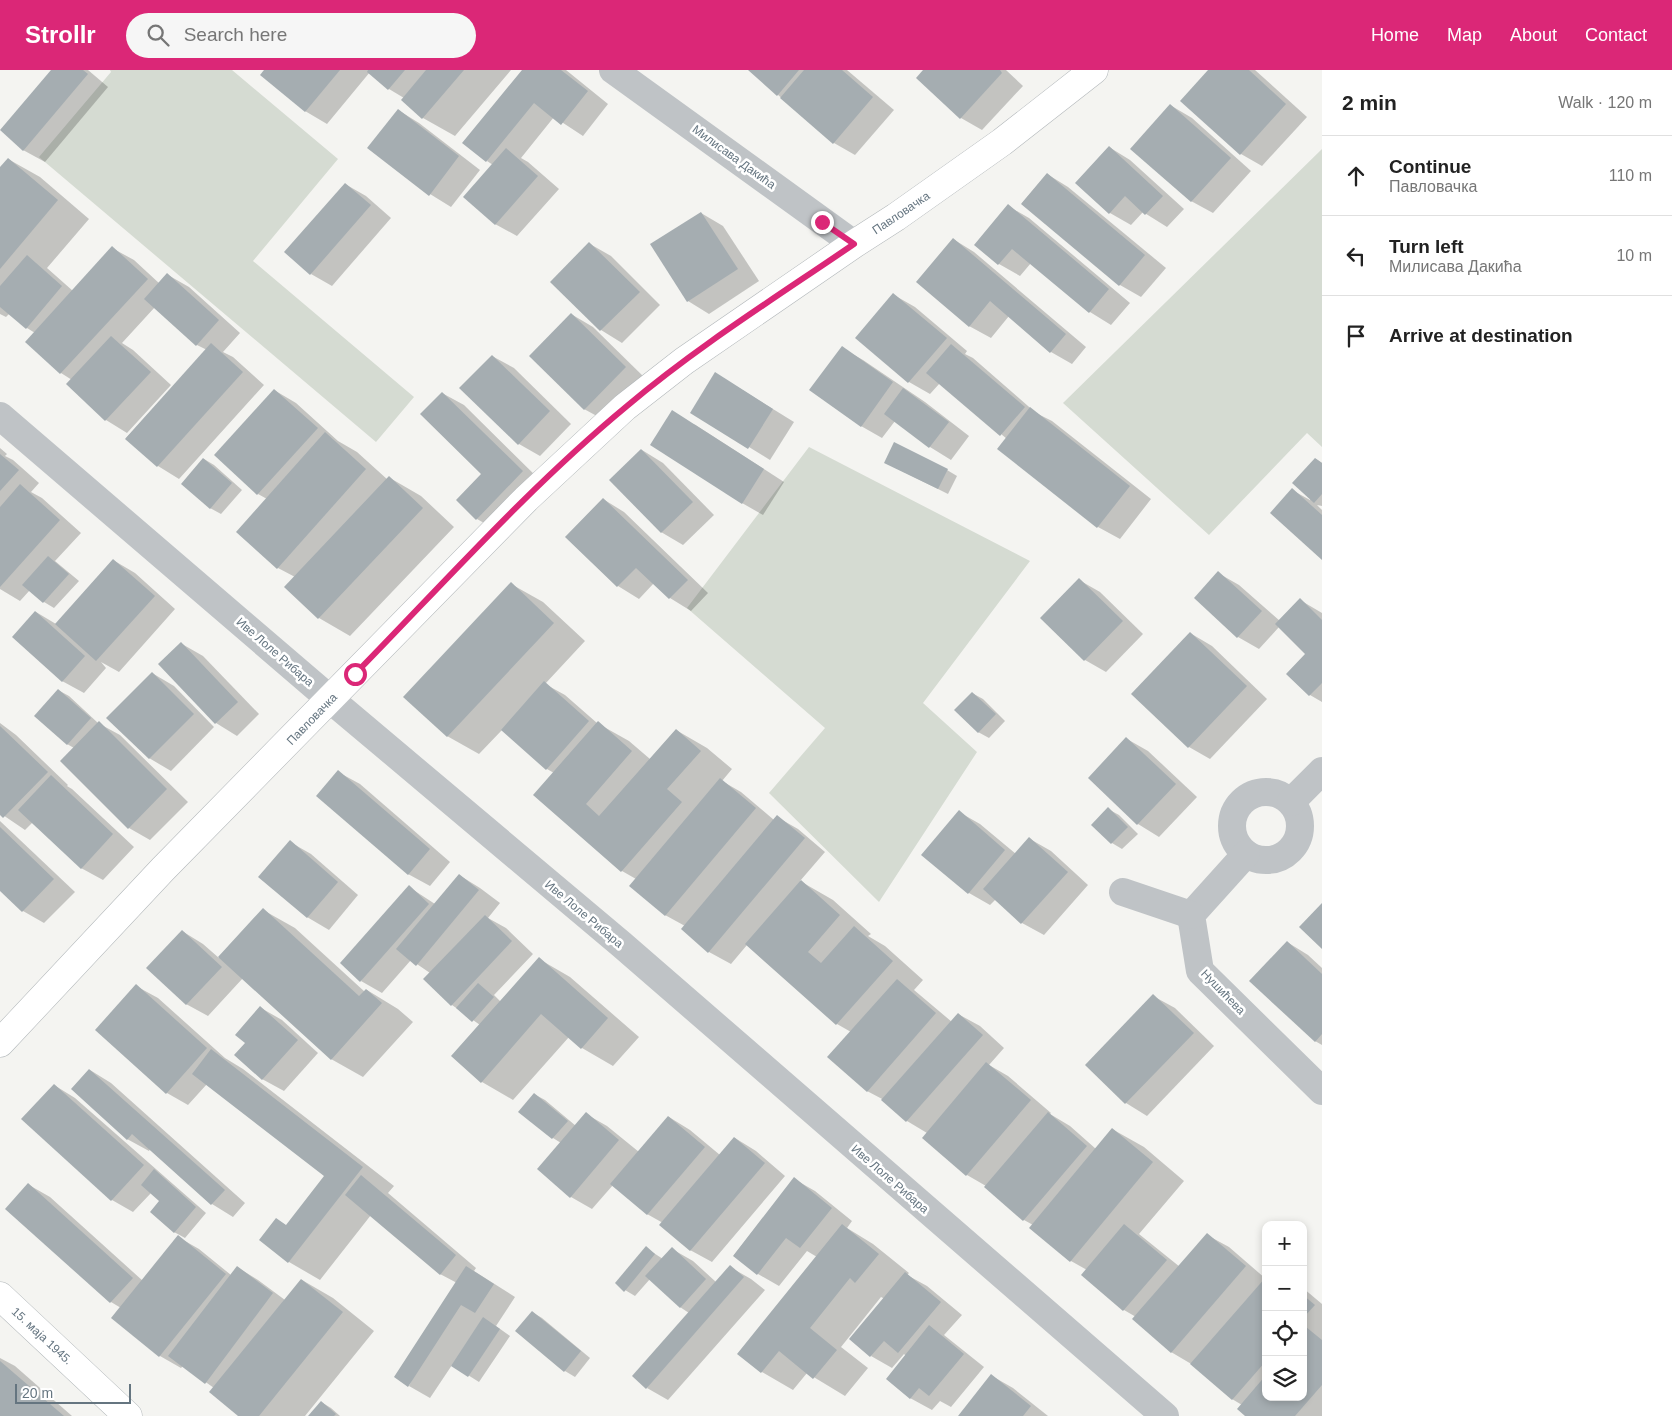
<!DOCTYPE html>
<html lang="en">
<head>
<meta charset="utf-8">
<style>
  :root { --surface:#fff; --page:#f6f6f6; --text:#222; --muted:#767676; --line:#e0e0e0; --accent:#db2777 }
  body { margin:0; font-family:Helvetica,sans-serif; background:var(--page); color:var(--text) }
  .controls { position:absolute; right:15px; bottom:15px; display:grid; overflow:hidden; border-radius:10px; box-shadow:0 2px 8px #0003 }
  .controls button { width:45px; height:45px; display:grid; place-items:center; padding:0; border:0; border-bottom:1px solid var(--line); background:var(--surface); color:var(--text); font:25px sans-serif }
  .scale { position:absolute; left:15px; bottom:12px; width:116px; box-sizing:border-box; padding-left:5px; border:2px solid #657580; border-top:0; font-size:14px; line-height:18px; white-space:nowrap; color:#657580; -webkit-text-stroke:4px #fff; paint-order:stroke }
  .stop { position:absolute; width:15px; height:15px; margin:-11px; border:4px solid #db2777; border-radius:50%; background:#fff }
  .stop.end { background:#db2777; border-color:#fff; box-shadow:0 1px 5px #0008 }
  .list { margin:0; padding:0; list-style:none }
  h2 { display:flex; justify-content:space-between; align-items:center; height:65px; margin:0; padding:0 20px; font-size:21px }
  h2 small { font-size:16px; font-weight:400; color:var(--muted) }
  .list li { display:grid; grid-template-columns:32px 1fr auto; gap:15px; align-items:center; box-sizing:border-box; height:80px; padding:0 20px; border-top:1px solid var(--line) }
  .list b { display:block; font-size:19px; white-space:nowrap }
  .list p { margin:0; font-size:16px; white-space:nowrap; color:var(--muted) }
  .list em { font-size:16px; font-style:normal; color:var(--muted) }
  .icon { flex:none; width:28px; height:28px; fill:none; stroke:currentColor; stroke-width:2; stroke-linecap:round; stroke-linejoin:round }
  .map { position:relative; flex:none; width:1322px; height:1346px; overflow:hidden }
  header { display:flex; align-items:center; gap:30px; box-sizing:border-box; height:70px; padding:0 25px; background:var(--accent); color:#fff }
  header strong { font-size:24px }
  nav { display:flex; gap:28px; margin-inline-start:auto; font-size:18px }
  .search { width:350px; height:45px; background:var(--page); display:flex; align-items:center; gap:12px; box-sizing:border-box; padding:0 18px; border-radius:28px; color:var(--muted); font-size:19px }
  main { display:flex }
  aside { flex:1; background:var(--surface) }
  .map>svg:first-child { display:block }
</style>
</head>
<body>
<header>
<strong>Strollr</strong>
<div class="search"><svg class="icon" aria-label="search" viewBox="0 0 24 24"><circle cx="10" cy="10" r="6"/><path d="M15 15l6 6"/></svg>Search here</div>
<nav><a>Home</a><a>Map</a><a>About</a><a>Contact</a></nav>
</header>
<main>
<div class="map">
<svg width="1322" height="1346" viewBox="0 0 1322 1346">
  <rect width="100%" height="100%" fill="#f4f4f1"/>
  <g fill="#d5dbd2">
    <polygon points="110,0 232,0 338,89 253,191 414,327 376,372 39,87 111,2"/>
    <polygon points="1322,79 1322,377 1307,363 1209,465 1063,333"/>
    <polygon points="809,377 1030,491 923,633 977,682 879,832 769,723 825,658 687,538"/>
  </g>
  <g fill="#0003">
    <polygon points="53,0 88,0 108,17 45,92 23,80"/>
    <polygon points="266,0 511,0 455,66 423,48 403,30 404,28 389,19 370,2 327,54 305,41"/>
    <polygon points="524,0 566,0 608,34 583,66 554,47 521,88 528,92 559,119 517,166 495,154 493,95 487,91"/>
    <polygon points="749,0 847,0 894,40 855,85 834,73"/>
    <polygon points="925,0 1006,0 1023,16 982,60 961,48"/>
    <polygon points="1210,0 1255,0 1307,47 1262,96 1241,84"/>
    <polygon points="1170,35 1192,48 1251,101 1213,143 1191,131"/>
    <polygon points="398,40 419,53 480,100 451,137 430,124"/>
    <polygon points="1109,77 1130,90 1184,139 1167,157 1143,142 1131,155 1110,143"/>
    <polygon points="8,89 40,107 89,149 47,198 73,221 112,178 134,190 160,214 168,205 189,217 240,263 223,282 233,287 264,315 179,409 158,396 126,368 207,280 197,275 155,237 122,273 133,280 171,315 127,363 106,350 72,310 61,303 27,272 35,263 27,258 10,243 6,247 0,244 0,99"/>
    <polygon points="1047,104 1068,117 1166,198 1141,227 1120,215 1022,133"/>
    <polygon points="345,114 366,126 391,148 332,216 311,204"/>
    <polygon points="1008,136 1029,148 1130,233 1111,255 1090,242 1031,193 1020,206 999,194 976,175"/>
    <polygon points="701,143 723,156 759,211 709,244 688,231 652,175"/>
    <polygon points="953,169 974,182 1086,277 1072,294 1051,282 1009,246 991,268 969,256"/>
    <polygon points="590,174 611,186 660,235 622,273 601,260 552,212"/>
    <polygon points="894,225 915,237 967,281 965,284 973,288 1036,343 1052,351 1151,429 1120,469 1098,457 999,379 1007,369 940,313 930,324 909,312"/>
    <polygon points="571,244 593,257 647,310 606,351 584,339"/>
    <polygon points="842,278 863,290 925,332 969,366 951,390 930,377 895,351 882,368 861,356"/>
    <polygon points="492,286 514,298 571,354 540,386 519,374"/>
    <polygon points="736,316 794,352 770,390 692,342"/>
    <polygon points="274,320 296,333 338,371 357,382 388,410 390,408 421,426 454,457 350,566 319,548 295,507 278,498 267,429 258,424"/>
    <polygon points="442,323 464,335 544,414 498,461 477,449 483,404"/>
    <polygon points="694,354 784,412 763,445 742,433"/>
    <polygon points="0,378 7,384 5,386 13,390 39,413 31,422 42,428 81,463 55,491 79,511 54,538 44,532 30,520 20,531 0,519"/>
    <polygon points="642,380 663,393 714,445 683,475 661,462"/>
    <polygon points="204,389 214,395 242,420 221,444 210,438"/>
    <polygon points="1316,389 1322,393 1322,436 1317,435 1322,440 1322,489 1292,420 1310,430"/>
    <polygon points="896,398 947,400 957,406 948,424"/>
    <polygon points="603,429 624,442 708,523 691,541 670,528 654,513 639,529 618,516 567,467"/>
    <polygon points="113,490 135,503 175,539 119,602 101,592 106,598 84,623 62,611 36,542 56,554"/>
    <polygon points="1218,503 1239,515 1280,551 1300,530 1322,543 1322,632 1310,625 1288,604 1307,584 1279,557 1259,579 1238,567"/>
    <polygon points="1079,510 1100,522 1143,564 1106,602 1085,590"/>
    <polygon points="511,514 543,532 585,571 545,614 565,625 597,653 629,671 650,689 676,660 707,678 732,699 722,711 741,722 774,750 777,747 798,759 825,782 800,811 833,830 871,864 868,866 885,876 923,910 914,920 952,952 958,944 980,956 1004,978 989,995 1008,1006 1051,1043 1050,1044 1070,1056 1096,1079 1112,1059 1144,1077 1184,1111 1139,1164 1180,1197 1207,1165 1229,1177 1266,1209 1266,1327 1303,1327 1303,1218 1322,1234 1322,1346 1247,1346 1242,1335 1232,1329 1193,1295 1171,1282 1136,1247 1124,1240 1087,1200 1071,1191 1033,1155 1024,1150 986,1116 967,1105 927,1063 907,1051 884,1030 867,1021 851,962 837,954 747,875 731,894 709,882 682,859 685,856 665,845 636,809 622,801 554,703 547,699 502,660 479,684 447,666"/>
    <polygon points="1190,563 1212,576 1267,629 1210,689 1189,677"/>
    <polygon points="182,574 203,586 259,644 237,666 216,653"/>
    <polygon points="152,603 174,616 214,657 171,701 149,688"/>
    <polygon points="58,620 69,626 98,653 120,665 188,732 150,770 129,758 74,678 67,674"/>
    <polygon points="972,623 983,629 1005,651 989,668 978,662"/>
    <polygon points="0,653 16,665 68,715 67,716 72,719 134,777 103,810 81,798 33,752 25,760 0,743"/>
    <polygon points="1127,669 1148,681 1197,727 1159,767 1138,754 1089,708"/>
    <polygon points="338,702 360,714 450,792 430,816 408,804"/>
    <polygon points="1108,739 1119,745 1138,764 1122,779 1112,773"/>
    <polygon points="959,742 980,754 1016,784 1030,769 1051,781 1088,815 1044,865 1022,853 996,829 990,835 969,823 923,784"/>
    <polygon points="0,751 75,822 44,853 23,841 0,819"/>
    <polygon points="290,772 311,784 358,825 329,860 307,847"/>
    <polygon points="459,805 480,818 500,833 488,848 506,858 533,884 494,925 501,932 539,889 570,907 639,967 613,996 582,978 569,967 513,1030 482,1012 480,955 452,935 430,903 411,890 382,923 361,911 409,817 435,834"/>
    <polygon points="263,840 295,858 365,922 367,920 398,939 413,952 363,1007 331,989 243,908 208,946 186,934 182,861 203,874 219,888"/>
    <polygon points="1287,872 1308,885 1322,898 1322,975 1315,971"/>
    <polygon points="136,916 158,928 225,988 243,999 394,1116 388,1123 476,1198 474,1201 515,1227 496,1256 510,1266 479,1312 452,1295 430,1328 409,1316 457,1213 440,1204 371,1145 320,1210 289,1192 261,1170 276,1149 287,1156 326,1106 207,1014 188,1035 167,1023"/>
    <polygon points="1153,926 1175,938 1214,976 1147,1046 1126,1033 1086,995"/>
    <polygon points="261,938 282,950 318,983 284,1021 262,1009 246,973"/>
    <polygon points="90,1000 111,1013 245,1133 233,1147 212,1134 150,1079 149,1081 127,1069"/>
    <polygon points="54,1015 75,1028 206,1143 185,1168 174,1162 161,1131 151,1123 133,1142 112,1130 23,1049"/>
    <polygon points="534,1024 545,1030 576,1056 586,1044 607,1056 639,1082 669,1047 690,1060 720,1085 735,1068 756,1081 785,1106 712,1192 690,1180 663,1153 647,1144 613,1115 592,1139 571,1127 561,1073 553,1068 520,1042"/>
    <polygon points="794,1109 815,1121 852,1151 847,1158 873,1174 909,1203 907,1205 927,1216 962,1245 944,1265 984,1297 951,1337 940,1331 932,1340 910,1328 906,1286 904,1284 892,1298 871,1286 885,1229 881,1227 841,1277 868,1298 845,1326 807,1303 793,1320 762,1302 739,1284 817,1187 807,1181 779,1216 758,1204 734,1185"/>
    <polygon points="29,1115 50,1127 143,1211 178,1167 199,1179 231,1205 237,1197 258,1210 285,1230 302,1210 333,1228 374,1261 305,1346 240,1346 214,1318 183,1296 181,1298 160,1286 121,1238 111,1232 7,1139"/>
    <polygon points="646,1178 663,1189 672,1179 693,1191 716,1212 730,1197 751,1209 765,1220 668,1330 647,1318 689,1243 680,1237 650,1209 635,1226 625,1220"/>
    <polygon points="532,1242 542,1248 590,1288 575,1307 565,1301"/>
    <polygon points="0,1288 15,1296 72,1346 0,1346"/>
    <polygon points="992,1306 1013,1318 1048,1346 959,1346"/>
    <polygon points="321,1332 331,1338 340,1346 310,1346"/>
  </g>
  <g fill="#a5adb1">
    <polygon points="51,0 83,0 88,4 23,81 0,60"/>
    <polygon points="264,0 340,0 305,42 260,5"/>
    <polygon points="368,0 405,0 388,20 367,2"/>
    <polygon points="426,0 464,0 422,49 401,30"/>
    <polygon points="522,0 561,0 588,21 561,55 534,33 486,92 462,73"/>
    <polygon points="748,0 799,0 777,26"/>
    <polygon points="804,0 842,0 873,27 833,74 780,28"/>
    <polygon points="923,0 1000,0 1002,3 960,49 916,8"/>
    <polygon points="1208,0 1249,0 1286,34 1240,85 1180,31"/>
    <polygon points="1170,34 1231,88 1191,132 1130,79"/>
    <polygon points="398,39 459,86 429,126 367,78"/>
    <polygon points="1109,76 1163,126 1145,145 1125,126 1109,144 1075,113"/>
    <polygon points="506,78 538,106 495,155 463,127"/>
    <polygon points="8,88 58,130 0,199 0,97"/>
    <polygon points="1047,103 1145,185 1119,216 1021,134"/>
    <polygon points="345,113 371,135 310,205 284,182"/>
    <polygon points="1008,134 1109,219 1089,243 1012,179 998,195 974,175"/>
    <polygon points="701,142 738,199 687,232 650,174"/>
    <polygon points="953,168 1066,264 1050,283 990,231 969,257 916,212"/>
    <polygon points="589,172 640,222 600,261 550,212"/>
    <polygon points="112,176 148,209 60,304 25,272"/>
    <polygon points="27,185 62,216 26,259 0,237 0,216"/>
    <polygon points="167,203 219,250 196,276 144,229"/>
    <polygon points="893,223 947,268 908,313 855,268"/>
    <polygon points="571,243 626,297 584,340 529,286"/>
    <polygon points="111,266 151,302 105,351 66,314"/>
    <polygon points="211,273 243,302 157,397 125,369"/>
    <polygon points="951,274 1025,337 1000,366 926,303"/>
    <polygon points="842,276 893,312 861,357 809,320"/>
    <polygon points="492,285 550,341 518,375 459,318"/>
    <polygon points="715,302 773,339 748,379 690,343"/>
    <polygon points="903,318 949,352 929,378 884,344"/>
    <polygon points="274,319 318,358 257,425 214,385"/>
    <polygon points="442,322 523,401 476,450 456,430 481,404 420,344"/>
    <polygon points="1030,337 1130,416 1097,458 997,379"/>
    <polygon points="672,340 764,399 742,434 650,375"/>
    <polygon points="325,362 366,399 277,499 236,462"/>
    <polygon points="894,372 948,399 938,419 884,393"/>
    <polygon points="641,379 693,432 661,463 609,410"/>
    <polygon points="0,384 19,400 0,421"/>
    <polygon points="203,388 232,413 210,439 181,414"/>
    <polygon points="1315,388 1322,393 1322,424 1314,433 1292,413"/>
    <polygon points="389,406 423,438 318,549 284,517"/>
    <polygon points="20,414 60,450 0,517 0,437"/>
    <polygon points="1292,418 1322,445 1322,490 1270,443"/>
    <polygon points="603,428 688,510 669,529 636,498 617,517 565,467"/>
    <polygon points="48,486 69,504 43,533 22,515"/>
    <polygon points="113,489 155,526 96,591 55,554"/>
    <polygon points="1218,501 1262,541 1237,568 1194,528"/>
    <polygon points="1079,508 1123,551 1084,591 1040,548"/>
    <polygon points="511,512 554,553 447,667 403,627"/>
    <polygon points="1300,528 1322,550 1322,613 1309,626 1286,604 1305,584 1275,554"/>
    <polygon points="35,541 85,586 62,612 12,567"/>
    <polygon points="1190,562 1247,616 1188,678 1131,624"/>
    <polygon points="181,572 238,632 215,654 158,594"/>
    <polygon points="152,602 194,644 149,689 106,648"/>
    <polygon points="544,611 589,651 546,700 501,660"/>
    <polygon points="58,619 91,648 67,675 34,646"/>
    <polygon points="972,622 996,644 978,663 954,640"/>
    <polygon points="99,651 167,719 128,759 60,691"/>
    <polygon points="598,651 632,681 586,734 599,746 676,659 701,681 667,719 682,732 621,802 533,725"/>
    <polygon points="0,656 48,702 3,748 0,745"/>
    <polygon points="1126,667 1176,714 1137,755 1088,708"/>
    <polygon points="338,700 430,779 408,805 316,726"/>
    <polygon points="51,705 113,764 81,799 18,740"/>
    <polygon points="720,708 756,738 665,846 629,816"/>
    <polygon points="1108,737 1128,757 1111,774 1091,755"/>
    <polygon points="959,740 1005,780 968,824 921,785"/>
    <polygon points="777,745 805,768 708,883 681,859"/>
    <polygon points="0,757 54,809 22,842 0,821"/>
    <polygon points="1029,767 1068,802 1021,854 983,819"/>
    <polygon points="290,770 338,812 307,848 258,807"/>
    <polygon points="459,804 479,820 416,896 396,879"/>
    <polygon points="801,810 840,845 808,882 821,893 854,856 893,891 836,955 745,874"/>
    <polygon points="409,815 429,834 360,912 340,893"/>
    <polygon points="1322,833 1322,879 1299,857"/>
    <polygon points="263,838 359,926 366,919 382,933 331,990 218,887"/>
    <polygon points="485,845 512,871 451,936 423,909"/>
    <polygon points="182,860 222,897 186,935 146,898"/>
    <polygon points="1287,871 1322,904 1322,964 1315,972 1249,911"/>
    <polygon points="539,887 608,948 581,979 541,944 481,1013 451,986"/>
    <polygon points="897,909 936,943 867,1022 827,987"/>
    <polygon points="478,913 494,927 472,952 456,938"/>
    <polygon points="136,914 207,978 166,1024 95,960"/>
    <polygon points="1153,924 1194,963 1125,1034 1085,995"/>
    <polygon points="260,936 298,970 262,1010 234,985 245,973 235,965"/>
    <polygon points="958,943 983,965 906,1052 881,1030"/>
    <polygon points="211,979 363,1097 288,1193 259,1170 276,1148 286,1155 324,1106 192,1004"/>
    <polygon points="986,992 1031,1030 966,1106 922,1068"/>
    <polygon points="89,999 225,1120 211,1135 132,1064 127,1070 71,1019"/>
    <polygon points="54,1014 144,1095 111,1131 21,1049"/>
    <polygon points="534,1023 568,1051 552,1069 518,1042"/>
    <polygon points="586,1042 619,1070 570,1128 537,1099"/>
    <polygon points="1048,1042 1087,1076 1023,1151 984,1117"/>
    <polygon points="668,1046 705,1077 647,1145 610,1114"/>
    <polygon points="1112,1058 1153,1092 1070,1192 1029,1158"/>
    <polygon points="734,1067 765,1093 690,1181 659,1155"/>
    <polygon points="154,1099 196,1137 174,1163 150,1142 159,1131 141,1115"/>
    <polygon points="361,1105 456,1185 440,1205 345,1125"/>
    <polygon points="794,1107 832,1138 800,1178 786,1168 757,1205 733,1186"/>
    <polygon points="28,1113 133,1208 110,1233 5,1139"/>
    <polygon points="842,1154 879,1184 855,1213 850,1208 810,1258 837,1280 813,1309 779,1281 761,1303 737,1284"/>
    <polygon points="1124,1154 1167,1190 1123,1241 1081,1205"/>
    <polygon points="1207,1163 1246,1196 1171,1283 1132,1249"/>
    <polygon points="178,1165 226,1204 159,1287 111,1248"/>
    <polygon points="646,1176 655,1184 624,1222 615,1213"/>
    <polygon points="672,1177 706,1209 680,1238 645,1206"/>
    <polygon points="730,1195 744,1207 646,1319 632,1306"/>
    <polygon points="237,1196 273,1223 205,1314 168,1286"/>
    <polygon points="466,1196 494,1214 475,1243 461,1235 408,1317 394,1307"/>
    <polygon points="905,1202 941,1232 898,1283 884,1271 870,1287 849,1269"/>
    <polygon points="1266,1207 1266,1291 1232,1330 1190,1294"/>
    <polygon points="301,1209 343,1242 259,1346 238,1346 209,1322"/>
    <polygon points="1303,1225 1315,1235 1303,1248"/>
    <polygon points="532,1241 581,1281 564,1302 515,1261"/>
    <polygon points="483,1247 500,1259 468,1307 451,1296"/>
    <polygon points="929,1255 964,1284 929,1326 919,1318 910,1329 886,1309"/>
    <polygon points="1306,1257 1322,1270 1322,1315 1295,1346 1245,1346 1237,1339 1266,1305 1266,1327 1303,1327 1303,1261"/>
    <polygon points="0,1291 64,1346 0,1346"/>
    <polygon points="991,1304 1031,1336 1023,1346 958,1346"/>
    <polygon points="321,1331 336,1344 334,1346 308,1346"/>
  </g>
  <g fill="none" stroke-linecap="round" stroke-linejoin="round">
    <defs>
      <g id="secondary">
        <polyline points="0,973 163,799 526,429 625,337 684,291 854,174 896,147 1002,72 1094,0"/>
        <polyline points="0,1226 128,1346"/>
      </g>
    </defs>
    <use href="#secondary" stroke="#b2b7ba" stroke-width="29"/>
    <g stroke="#bfc3c6" stroke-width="28">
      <polyline points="613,0 854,174"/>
      <polyline points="0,346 331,630 621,874 1165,1346"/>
      <circle cx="1266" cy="756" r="34"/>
      <polyline points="1291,732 1322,701"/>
      <polyline points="1246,784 1191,845 1200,901 1322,1021"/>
      <polyline points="1123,822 1191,845"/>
    </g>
    <use href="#secondary" stroke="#fff" stroke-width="28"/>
  </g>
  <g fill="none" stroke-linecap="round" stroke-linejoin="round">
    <path stroke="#db2777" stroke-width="6" d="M 355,604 C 444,513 529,417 627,336 C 698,276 778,226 854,174 L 822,152"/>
  </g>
  <g text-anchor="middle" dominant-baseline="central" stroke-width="5" stroke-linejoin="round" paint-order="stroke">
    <g font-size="12" fill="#657580" stroke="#fff">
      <text transform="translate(734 87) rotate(36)">Милисава Дакића</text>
      <text transform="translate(901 143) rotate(-34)">Павловачка</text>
      <text transform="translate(275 582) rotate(41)">Иве Лоле Рибара</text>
      <text transform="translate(312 649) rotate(-46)">Павловачка</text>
      <text transform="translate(584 844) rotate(40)">Иве Лоле Рибара</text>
      <text transform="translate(1223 922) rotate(46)">Нушићева</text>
      <text transform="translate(890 1109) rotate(41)">Иве Лоле Рибара</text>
      <text transform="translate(42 1266) rotate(43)">15. маја 1945.</text>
    </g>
  </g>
</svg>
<div class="controls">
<button>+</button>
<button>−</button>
<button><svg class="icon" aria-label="locate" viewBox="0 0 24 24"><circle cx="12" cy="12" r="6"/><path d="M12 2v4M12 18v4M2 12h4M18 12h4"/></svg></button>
<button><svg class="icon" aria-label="layers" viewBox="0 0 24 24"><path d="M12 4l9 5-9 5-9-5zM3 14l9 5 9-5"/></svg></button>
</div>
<div class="scale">20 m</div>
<div class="stop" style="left:355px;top:604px"></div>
<div class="stop end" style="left:822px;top:152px"></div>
</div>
<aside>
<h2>2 min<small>Walk · 120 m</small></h2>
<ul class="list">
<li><svg class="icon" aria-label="ahead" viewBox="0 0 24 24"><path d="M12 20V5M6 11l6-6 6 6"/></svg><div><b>Continue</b><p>Павловачка</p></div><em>110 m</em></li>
<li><svg class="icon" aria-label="left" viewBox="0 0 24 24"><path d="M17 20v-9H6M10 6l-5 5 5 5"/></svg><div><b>Turn left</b><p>Милисава Дакића</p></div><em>10 m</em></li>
<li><svg class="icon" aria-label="arrive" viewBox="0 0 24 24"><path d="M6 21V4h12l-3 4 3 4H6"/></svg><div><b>Arrive at destination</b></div></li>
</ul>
</aside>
</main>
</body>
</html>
